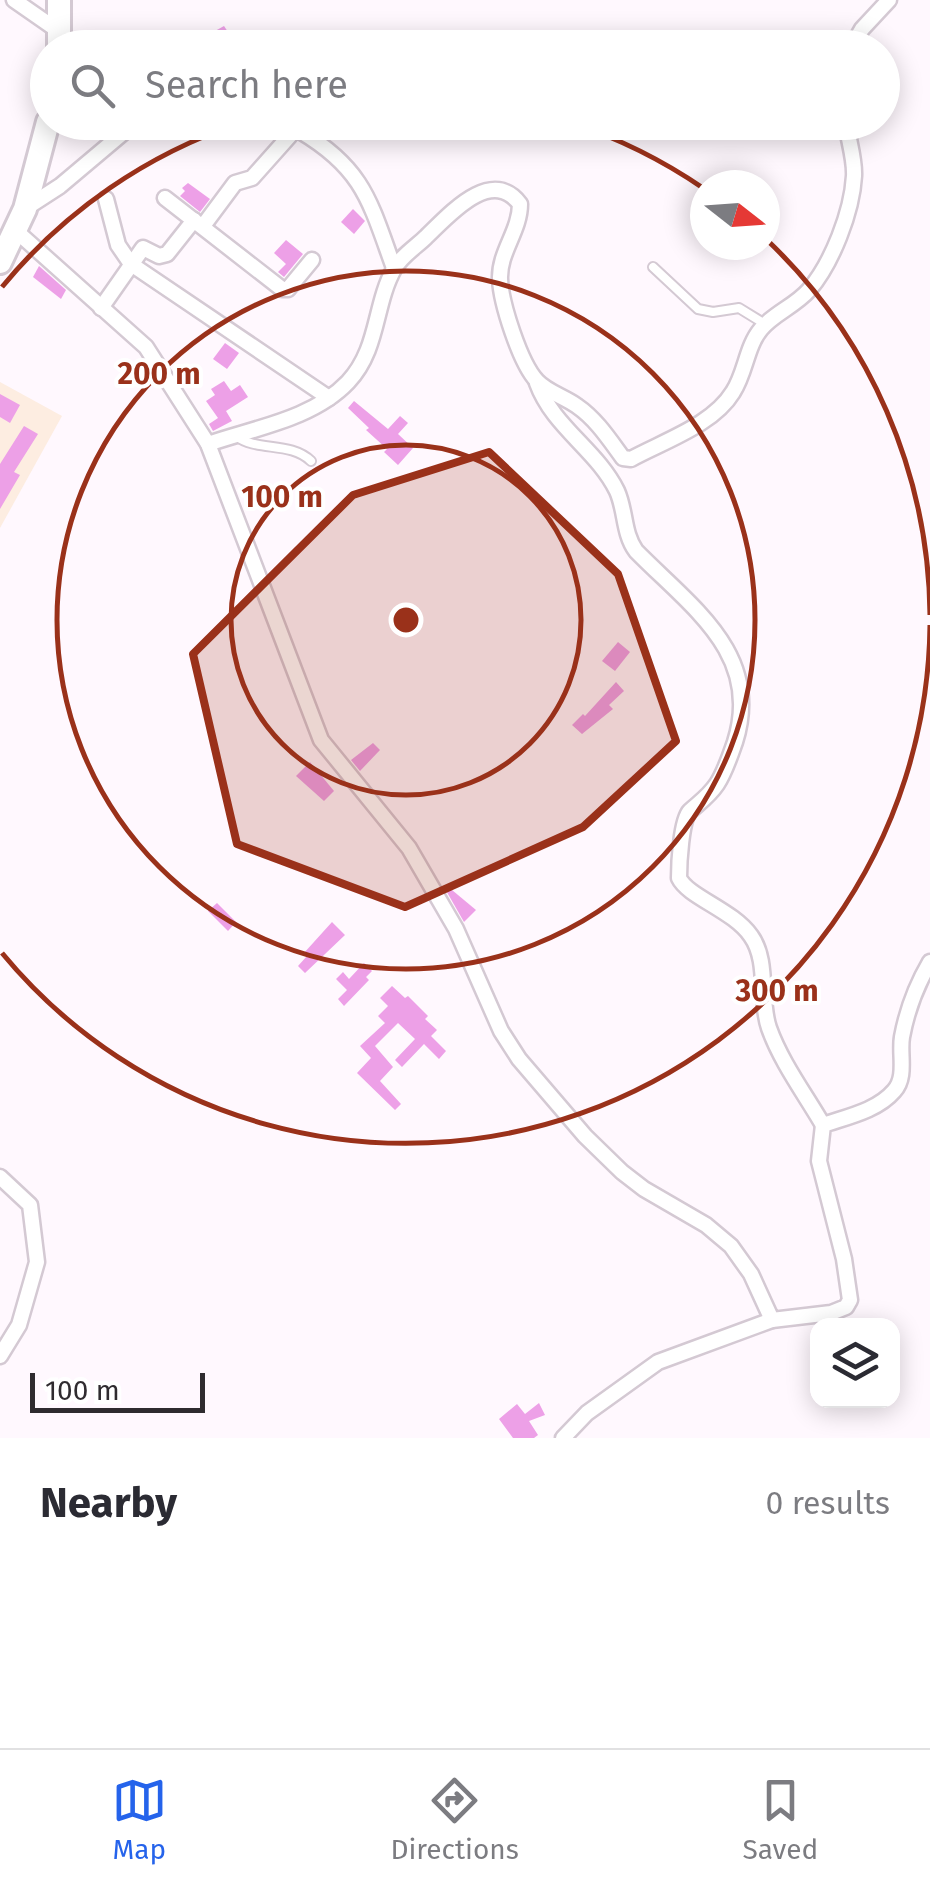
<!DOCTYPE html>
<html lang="en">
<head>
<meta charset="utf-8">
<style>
  :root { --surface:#fff; --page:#f2f2f3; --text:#2b2b33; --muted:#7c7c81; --line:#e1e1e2; --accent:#2563eb }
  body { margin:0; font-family:"Fira Sans",sans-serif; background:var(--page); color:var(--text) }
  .controls { position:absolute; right:30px; bottom:30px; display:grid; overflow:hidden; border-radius:20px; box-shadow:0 5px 25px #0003 }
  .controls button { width:90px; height:90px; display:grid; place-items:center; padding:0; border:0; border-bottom:2px solid var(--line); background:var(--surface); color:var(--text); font:50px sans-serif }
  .compass { position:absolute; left:690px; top:170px; width:90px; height:90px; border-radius:50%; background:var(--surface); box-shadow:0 5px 25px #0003; rotate:107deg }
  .scale { position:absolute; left:30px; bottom:25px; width:175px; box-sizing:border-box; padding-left:10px; border:5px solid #2f2b2f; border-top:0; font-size:28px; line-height:35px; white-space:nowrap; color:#2f2b2f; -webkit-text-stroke:8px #fff; paint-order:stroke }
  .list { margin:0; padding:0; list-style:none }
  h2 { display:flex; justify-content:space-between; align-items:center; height:130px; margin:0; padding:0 40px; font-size:42px }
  h2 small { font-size:32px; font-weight:400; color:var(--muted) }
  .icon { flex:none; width:55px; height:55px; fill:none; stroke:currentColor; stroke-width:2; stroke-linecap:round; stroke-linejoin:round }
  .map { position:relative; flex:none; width:930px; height:1438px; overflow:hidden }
  .search { position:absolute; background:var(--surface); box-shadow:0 5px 25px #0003; left:30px; right:30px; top:30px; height:110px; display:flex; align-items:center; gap:25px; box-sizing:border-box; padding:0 35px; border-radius:55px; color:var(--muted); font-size:38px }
  .sheet { height:310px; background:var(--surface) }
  nav { display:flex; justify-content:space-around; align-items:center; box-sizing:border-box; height:140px; border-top:2px solid var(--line); background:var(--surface); font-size:28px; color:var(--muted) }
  nav a { display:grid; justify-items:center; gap:5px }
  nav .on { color:var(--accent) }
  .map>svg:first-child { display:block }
</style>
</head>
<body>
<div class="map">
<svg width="930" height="1438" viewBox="0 0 930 1438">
  <rect width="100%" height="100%" fill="#fff8fe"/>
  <polygon fill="#fdede1" points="0,382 62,416 0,528"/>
  <g fill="#eda0e7">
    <polygon points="224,26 234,41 226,48 204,48 199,40"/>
    <polygon points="188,183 210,199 200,212 180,196 185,191 182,188"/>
    <polygon points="353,209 365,221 354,234 341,222"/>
    <polygon points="286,240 303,254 284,277 278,272 286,264 274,253"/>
    <polygon points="39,266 66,290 61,299 33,277"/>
    <polygon points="225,343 239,353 227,369 213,359"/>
    <polygon points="224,381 231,391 240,385 248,397 226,411 232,421 213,431 209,424 218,418 206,401 215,395 211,389"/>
    <polygon points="0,394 20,405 10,423 0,417"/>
    <polygon points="354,401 388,429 400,416 408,423 398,434 413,448 398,465 384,452 387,449 366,430 369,428 348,408"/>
    <polygon points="24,426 38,434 14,472 20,475 0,509 0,464"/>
    <polygon points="618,642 630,652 615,671 602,661"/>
    <polygon points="616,682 624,691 609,705 613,709 582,734 572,725 583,714 585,716"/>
    <polygon points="373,743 380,750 360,771 351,760"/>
    <polygon points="310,762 334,791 324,801 296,776"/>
    <polygon points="446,885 476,910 464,922 444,887"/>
    <polygon points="217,903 236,922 228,931 208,911"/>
    <polygon points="332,922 345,935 305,973 298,966 307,956 304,953"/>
    <polygon points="364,963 372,971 366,977 369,980 344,1006 338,999 347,990 336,979 343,972 349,979"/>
    <polygon points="392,986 405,998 408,996 428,1016 425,1019 437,1030 431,1036 446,1051 439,1059 424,1044 402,1067 395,1060 415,1039 398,1023 375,1046 393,1067 380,1081 401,1104 395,1110 357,1073 371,1058 360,1046 385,1023 378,1016 388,1006 380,998"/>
    <polygon points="539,1403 545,1415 529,1421 538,1435 534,1438 513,1438 499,1419 517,1404 525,1414"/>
  </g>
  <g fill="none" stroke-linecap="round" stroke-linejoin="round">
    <defs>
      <g id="service">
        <polyline points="653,267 698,309 713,312 739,308 765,324"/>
        <path d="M 236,436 C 257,452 290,441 311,461"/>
      </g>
      <g id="minor">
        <polyline points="14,0 60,32"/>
        <polyline points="409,48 410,47"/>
        <polyline points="851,48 862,29 889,0"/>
        <polyline points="165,198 282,289 288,289 312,260"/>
        <polyline points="106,199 118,245 131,264 329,398"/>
        <polyline points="26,208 60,186 136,122"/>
        <path d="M 203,226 L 235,183 L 252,178 L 293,132 L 300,131 C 364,169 370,202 394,268"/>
        <path d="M 15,230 L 146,347 L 208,444 L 321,740 L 409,848 L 456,929 L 501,1031 L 519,1059 L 585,1136 L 622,1172 L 644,1189 L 706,1225 L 731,1246 L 751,1274 L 772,1320 L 831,1313 L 846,1307 L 850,1300 L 844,1259 L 819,1161 L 823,1125 C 846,1117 877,1111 894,1091 C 907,1077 899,1054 902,1037 C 907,1010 916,986 930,962"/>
        <polyline points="101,308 143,248 159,256 167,254 194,220"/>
        <path d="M 537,383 C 553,427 597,450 617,491 C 626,511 623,533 636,551 C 691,607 763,654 735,742 C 730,756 725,772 717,784 C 709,796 700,802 690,811 C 681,820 679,864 679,878 C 688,897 733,910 751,936 C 769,961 759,1000 769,1028 C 781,1062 805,1094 823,1125"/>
        <path d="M 208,444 C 254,428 313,419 348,382 C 379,349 374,305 394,269 C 400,257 417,246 426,237 C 449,215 491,166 520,204 C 520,231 499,252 500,279 C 501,303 520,363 537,381 C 547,392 565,397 577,406 C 596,419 609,439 623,458 L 631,459 C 664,441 713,425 733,392 C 746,372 746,347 761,329 C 773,314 795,306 809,290 C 832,263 852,212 854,176 C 855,159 848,139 846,122"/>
        <polyline points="0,1177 30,1205 37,1262 19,1325 0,1356"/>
        <polyline points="563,1438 587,1413 658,1362 772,1320"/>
      </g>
      <g id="trunk">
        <polyline points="59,0 59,48"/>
        <polyline points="0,262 25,209 48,122"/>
      </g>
    </defs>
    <use href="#service" stroke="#d4c9d3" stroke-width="12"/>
    <use href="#minor" stroke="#d4c9d3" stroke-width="19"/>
    <use href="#trunk" stroke="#d4c9d3" stroke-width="28"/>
    <use href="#service" stroke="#fff" stroke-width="8"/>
    <use href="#minor" stroke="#fff" stroke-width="14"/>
    <use href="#trunk" stroke="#fff" stroke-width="22"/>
  </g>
  <path fill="#9a311a" fill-opacity="0.2" stroke="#9a311a" stroke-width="8" stroke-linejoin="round" d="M 489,452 L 618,574 L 676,741 L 583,827 L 405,907 L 237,844 L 193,654 L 353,495 Z"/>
  <g fill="none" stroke="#9a311a" stroke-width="5">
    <circle cx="406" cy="620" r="175"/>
    <circle cx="406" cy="620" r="349"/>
    <path d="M930 625A524 524 0 0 1 2 953M2 287A524 524 0 0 1 240 123M572 123A524 524 0 0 1 703 188M767 240A524 524 0 0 1 930 615"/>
  </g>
  <circle cx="406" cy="620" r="15" fill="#9a311a" stroke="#fff" stroke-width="5"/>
  <g font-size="30" text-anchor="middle" font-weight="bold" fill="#9a311a" stroke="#fff" stroke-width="8" stroke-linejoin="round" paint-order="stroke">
    <text x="159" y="384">200 m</text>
    <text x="282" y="507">100 m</text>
    <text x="777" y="1001">300 m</text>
  </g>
</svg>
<div class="controls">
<button><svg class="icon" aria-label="layers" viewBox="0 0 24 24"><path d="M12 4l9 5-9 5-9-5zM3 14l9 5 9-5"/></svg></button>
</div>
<svg class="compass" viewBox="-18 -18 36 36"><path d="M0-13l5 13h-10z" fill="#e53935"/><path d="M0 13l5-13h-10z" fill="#7c7c81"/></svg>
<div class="scale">100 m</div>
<div class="search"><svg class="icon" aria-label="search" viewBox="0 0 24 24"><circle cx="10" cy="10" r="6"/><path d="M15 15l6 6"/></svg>Search here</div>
</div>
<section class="sheet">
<h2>Nearby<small>0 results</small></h2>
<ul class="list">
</ul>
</section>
<nav>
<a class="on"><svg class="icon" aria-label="map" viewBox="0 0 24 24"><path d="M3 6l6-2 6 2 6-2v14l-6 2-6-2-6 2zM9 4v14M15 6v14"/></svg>Map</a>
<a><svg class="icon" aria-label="directions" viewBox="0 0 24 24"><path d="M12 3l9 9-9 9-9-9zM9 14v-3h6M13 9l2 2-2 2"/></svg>Directions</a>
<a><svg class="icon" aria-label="saved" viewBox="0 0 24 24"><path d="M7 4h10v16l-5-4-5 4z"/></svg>Saved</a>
</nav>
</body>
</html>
